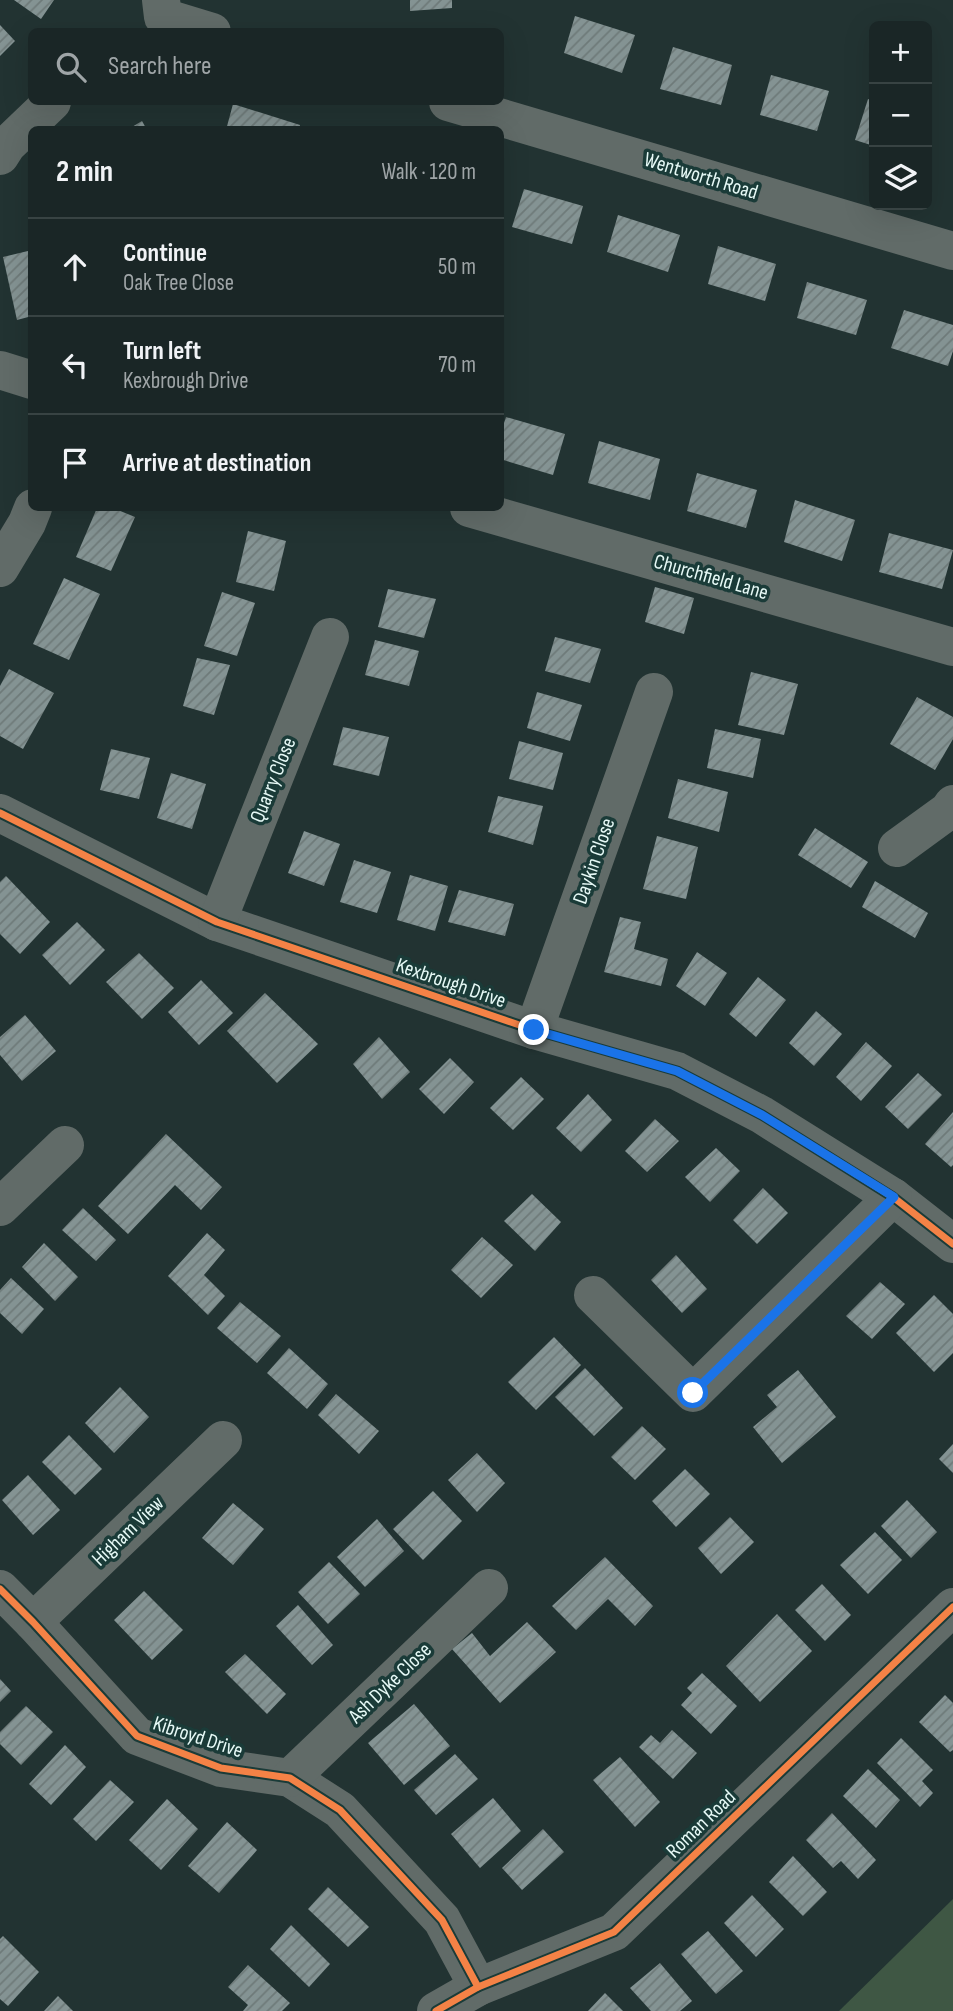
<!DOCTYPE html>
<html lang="en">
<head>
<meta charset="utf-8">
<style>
  :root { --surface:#1a2626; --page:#273232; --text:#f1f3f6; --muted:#9fa5a7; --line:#384343 }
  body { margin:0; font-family:"Sofia Sans Condensed",sans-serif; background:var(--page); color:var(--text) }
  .controls { position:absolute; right:21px; top:21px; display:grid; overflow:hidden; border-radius:10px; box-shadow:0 7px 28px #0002 }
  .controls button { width:63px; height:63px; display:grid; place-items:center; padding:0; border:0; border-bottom:2px solid var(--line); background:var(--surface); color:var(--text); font:35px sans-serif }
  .stop { position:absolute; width:21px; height:21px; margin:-16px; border:5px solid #1a73e8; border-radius:50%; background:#fff }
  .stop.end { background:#1a73e8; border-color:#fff; box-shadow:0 2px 7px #0008 }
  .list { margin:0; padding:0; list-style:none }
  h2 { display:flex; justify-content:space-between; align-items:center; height:91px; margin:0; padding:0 28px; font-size:30px }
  h2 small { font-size:23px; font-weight:400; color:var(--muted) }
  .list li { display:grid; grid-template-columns:46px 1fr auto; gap:21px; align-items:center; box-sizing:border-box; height:98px; padding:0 28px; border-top:2px solid var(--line) }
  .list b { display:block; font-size:26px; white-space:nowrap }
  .list p { margin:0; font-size:23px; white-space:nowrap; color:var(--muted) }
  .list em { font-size:23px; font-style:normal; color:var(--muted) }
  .icon { flex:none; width:38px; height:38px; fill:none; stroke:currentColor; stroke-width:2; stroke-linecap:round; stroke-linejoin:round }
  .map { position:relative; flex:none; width:953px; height:2011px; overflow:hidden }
  .search { position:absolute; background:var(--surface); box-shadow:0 7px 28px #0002; left:28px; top:28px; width:476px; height:77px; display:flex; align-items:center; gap:18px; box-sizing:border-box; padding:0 24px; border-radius:10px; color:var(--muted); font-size:26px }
  .panel { position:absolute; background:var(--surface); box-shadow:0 7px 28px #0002; left:28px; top:126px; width:476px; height:385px; border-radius:10px }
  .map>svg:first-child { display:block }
</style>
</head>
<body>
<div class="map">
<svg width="953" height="2011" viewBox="0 0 953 2011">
  <defs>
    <pattern id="building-hatch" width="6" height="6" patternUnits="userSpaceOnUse" patternTransform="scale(1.75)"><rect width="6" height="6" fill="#849393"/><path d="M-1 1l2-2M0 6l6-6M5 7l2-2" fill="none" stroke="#6e7a79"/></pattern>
  </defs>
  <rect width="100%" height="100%" fill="#223332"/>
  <polygon fill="#3f5744" points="953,1899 953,2011 839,2011"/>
  <g fill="url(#building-hatch)">
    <polygon points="14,0 54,0 41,19"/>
    <polygon points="410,0 452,0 452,8 410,11"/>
    <polygon points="575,16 635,35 622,73 564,53"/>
    <polygon points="0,25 15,41 0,56"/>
    <polygon points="673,47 732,65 721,105 660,89"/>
    <polygon points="771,75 829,91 817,131 760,115"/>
    <polygon points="868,99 874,101 874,146 855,140"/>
    <polygon points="233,104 300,125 299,130 226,130"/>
    <polygon points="142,121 147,130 127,130"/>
    <polygon points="524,189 583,206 572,244 512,227"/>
    <polygon points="618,215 680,235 668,272 607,252"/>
    <polygon points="718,246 776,264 765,301 708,284"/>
    <polygon points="32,250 32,316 17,320 3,257"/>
    <polygon points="807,282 867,300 856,335 797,318"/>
    <polygon points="904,310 953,325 953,351 948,366 891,348"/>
    <polygon points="506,417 565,434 553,475 500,459 500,435"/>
    <polygon points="599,441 660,459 650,500 588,483"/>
    <polygon points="697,473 757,490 746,528 687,511"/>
    <polygon points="795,500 855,520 842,561 784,542"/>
    <polygon points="97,508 113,508 135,517 111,571 76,557"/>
    <polygon points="248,531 286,541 274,591 236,582"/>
    <polygon points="889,533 953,550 942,589 879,572"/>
    <polygon points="64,578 100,594 69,660 33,644"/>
    <polygon points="655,587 694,598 684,634 645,622"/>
    <polygon points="388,589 436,599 424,638 378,627"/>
    <polygon points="222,592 255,603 237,656 204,646"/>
    <polygon points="555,637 601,649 590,683 545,671"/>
    <polygon points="375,640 419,651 409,686 365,675"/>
    <polygon points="197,658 230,665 214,715 183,706"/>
    <polygon points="9,669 54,693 23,749 0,736 0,686"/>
    <polygon points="751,672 798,684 784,735 738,725"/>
    <polygon points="537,692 582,705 570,741 527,728"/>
    <polygon points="917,697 953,717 953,739 935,770 890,744"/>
    <polygon points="343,727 389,737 379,776 333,765"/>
    <polygon points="715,729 761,739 753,778 707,768"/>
    <polygon points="519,741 563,753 553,790 509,779"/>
    <polygon points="111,749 150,758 139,799 100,790"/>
    <polygon points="171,773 206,784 192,829 157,818"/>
    <polygon points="678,779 728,792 719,832 668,818"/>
    <polygon points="498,796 543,806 533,845 488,832"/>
    <polygon points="815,828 868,862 851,888 798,855"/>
    <polygon points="304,831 340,844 324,886 288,873"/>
    <polygon points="657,836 698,847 686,899 643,889"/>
    <polygon points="354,860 391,872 377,913 340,902"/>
    <polygon points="410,875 448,886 435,931 397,920"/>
    <polygon points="6,876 50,922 20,954 0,934 0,882"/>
    <polygon points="875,881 928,913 915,938 862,907"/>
    <polygon points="459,890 514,904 505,936 448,922"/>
    <polygon points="620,917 641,922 634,949 668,959 661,986 604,972"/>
    <polygon points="77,922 105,950 70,985 42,955"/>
    <polygon points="697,952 727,973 705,1006 676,986"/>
    <polygon points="139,953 174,988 142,1019 106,982"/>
    <polygon points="758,977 786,1000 756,1037 729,1014"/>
    <polygon points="201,980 233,1013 199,1045 168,1012"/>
    <polygon points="265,993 318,1044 277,1083 227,1031"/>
    <polygon points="816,1011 842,1034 814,1066 789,1043"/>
    <polygon points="25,1015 56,1051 22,1081 0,1055 0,1037"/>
    <polygon points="379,1037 410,1072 382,1099 353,1064"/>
    <polygon points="866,1042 892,1066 861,1101 836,1077"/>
    <polygon points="450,1058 474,1082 444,1114 419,1089"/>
    <polygon points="918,1073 942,1095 908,1129 885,1107"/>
    <polygon points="521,1077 544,1099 513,1130 490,1108"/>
    <polygon points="588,1094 612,1120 581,1152 556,1128"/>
    <polygon points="953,1112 953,1165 951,1167 925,1144"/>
    <polygon points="655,1119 679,1141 647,1172 625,1151"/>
    <polygon points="166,1134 222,1187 201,1210 175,1185 128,1234 98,1206"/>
    <polygon points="716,1148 740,1171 710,1202 685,1177"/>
    <polygon points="763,1188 788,1213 757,1244 733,1220"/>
    <polygon points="532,1194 561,1222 535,1251 504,1221"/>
    <polygon points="83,1208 116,1240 96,1261 62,1230"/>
    <polygon points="207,1233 225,1250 204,1275 225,1296 208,1315 168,1276"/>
    <polygon points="482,1237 513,1265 481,1298 451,1270"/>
    <polygon points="44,1243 78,1277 55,1301 22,1267"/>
    <polygon points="676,1255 707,1289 682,1313 651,1280"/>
    <polygon points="11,1278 44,1309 22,1334 0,1313 0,1290"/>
    <polygon points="880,1282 905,1304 872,1339 846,1316"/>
    <polygon points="934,1295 953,1314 953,1353 934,1372 896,1333"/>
    <polygon points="240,1302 281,1336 257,1363 217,1328"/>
    <polygon points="554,1337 581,1365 536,1410 508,1382"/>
    <polygon points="289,1348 328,1384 307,1409 267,1373"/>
    <polygon points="585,1368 623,1408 594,1436 555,1397"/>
    <polygon points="798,1370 836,1417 782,1463 753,1427 777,1407 767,1395"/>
    <polygon points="120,1387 149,1417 114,1453 85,1423"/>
    <polygon points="336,1394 379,1431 359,1454 318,1415"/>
    <polygon points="642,1426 666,1449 635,1480 611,1457"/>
    <polygon points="69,1435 102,1469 75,1495 42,1462"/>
    <polygon points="953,1444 953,1473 939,1459"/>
    <polygon points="477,1453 505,1483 477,1512 448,1480"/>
    <polygon points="685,1469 710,1494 676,1527 652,1501"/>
    <polygon points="28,1475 60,1510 33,1535 2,1500"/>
    <polygon points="433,1491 462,1521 423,1560 393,1529"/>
    <polygon points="907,1500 937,1532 911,1558 881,1526"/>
    <polygon points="233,1503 264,1529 233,1565 202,1538"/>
    <polygon points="730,1517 754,1542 721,1574 698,1548"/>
    <polygon points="377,1519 404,1551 365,1587 337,1557"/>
    <polygon points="875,1532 902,1560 868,1594 840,1565"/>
    <polygon points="605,1557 653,1606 635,1626 608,1599 576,1630 552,1606"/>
    <polygon points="329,1562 360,1594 328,1624 298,1592"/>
    <polygon points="822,1584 851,1615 825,1641 795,1610"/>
    <polygon points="144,1591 183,1630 152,1660 114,1620"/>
    <polygon points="298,1605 333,1645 312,1665 276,1626"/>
    <polygon points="777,1614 812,1651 760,1702 726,1666"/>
    <polygon points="527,1622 556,1652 500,1703 452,1649 472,1633 490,1656"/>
    <polygon points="245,1654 286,1694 267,1714 225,1672"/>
    <polygon points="702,1673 737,1706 711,1734 681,1705 692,1693 687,1688"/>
    <polygon points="0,1679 11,1691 0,1702"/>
    <polygon points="945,1695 953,1703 953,1750 950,1752 919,1722"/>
    <polygon points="414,1704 450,1746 404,1785 368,1743"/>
    <polygon points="26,1706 53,1732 21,1765 0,1744 0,1732"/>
    <polygon points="672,1730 697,1753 673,1779 639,1747 651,1735 660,1743"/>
    <polygon points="901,1738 933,1770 922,1781 933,1793 920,1807 877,1763"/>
    <polygon points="65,1745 86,1767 51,1805 29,1784"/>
    <polygon points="455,1754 478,1779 436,1815 414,1790"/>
    <polygon points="620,1757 660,1802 635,1827 593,1780"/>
    <polygon points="868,1769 900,1800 876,1828 843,1796"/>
    <polygon points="110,1780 134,1802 96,1841 73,1819"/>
    <polygon points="493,1798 521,1831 480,1868 451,1834"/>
    <polygon points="167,1799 198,1829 161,1870 129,1840"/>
    <polygon points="832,1813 876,1860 858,1879 841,1861 833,1868 806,1840"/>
    <polygon points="227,1822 257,1850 219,1893 188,1866"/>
    <polygon points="543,1829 564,1852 522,1890 502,1868"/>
    <polygon points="793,1856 827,1892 803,1916 769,1882"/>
    <polygon points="328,1887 369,1927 348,1947 308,1909"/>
    <polygon points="752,1895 784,1929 756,1957 724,1923"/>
    <polygon points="291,1925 330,1964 309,1987 270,1949"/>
    <polygon points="708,1931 743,1971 716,1994 681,1954"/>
    <polygon points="3,1936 39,1972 8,2006 0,1999 0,1939"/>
    <polygon points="660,1963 692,2001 680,2011 651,2011 630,1988"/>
    <polygon points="248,1965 290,2003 282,2011 243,2011 248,2005 228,1987"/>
    <polygon points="605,1993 623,2011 588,2011"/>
    <polygon points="58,1996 73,2011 44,2011"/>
  </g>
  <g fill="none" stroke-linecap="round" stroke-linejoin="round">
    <g stroke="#616b68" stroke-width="38">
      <polyline points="161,0 163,17 212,32"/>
      <polyline points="448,102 953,251"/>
      <polyline points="0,156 7,145 52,102"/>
      <polyline points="0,370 32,380"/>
      <polyline points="469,508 953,647"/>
      <polyline points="0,568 27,523 33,508"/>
      <polyline points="0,813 217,922 534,1030 677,1071 762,1115 893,1197 953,1244"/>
      <polyline points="897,848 948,811 953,804"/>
      <polyline points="217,922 330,637"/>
      <polyline points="534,1030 654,692"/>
      <polyline points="0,1207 65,1145"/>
      <polyline points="593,1295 693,1393 893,1197"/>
      <polyline points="0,1589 33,1622 137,1736 221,1768 290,1778 340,1810 442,1920 478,1987"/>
      <polyline points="33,1622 223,1440"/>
      <polyline points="290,1778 489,1588"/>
      <polyline points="436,2011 478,1987 614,1932 953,1607"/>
    </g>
    <defs>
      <g id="cycleway">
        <polyline points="0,813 217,922 534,1030 677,1071 762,1115 893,1197 953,1244"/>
        <polyline points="0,1589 33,1622 137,1736 221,1768 290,1778 340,1810 442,1920 478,1987"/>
        <polyline points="436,2011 478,1987 614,1932 953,1607"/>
      </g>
    </defs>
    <use href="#cycleway" stroke="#1a3b38" stroke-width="11"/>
    <use href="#cycleway" stroke="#f48246" stroke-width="7"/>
  </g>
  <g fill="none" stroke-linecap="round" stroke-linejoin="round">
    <polyline stroke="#1a73e8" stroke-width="9" points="534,1030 677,1071 762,1115 894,1197 693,1393"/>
  </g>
  <g text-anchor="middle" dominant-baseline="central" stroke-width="7" stroke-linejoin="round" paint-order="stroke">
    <g font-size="21" fill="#e6f9f6" stroke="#1a3b38">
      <text transform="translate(701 176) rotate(17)">Wentworth Road</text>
      <text transform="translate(711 577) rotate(16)">Churchfield Lane</text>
      <text transform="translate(273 780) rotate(-68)">Quarry Close</text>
      <text transform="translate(594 861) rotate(-71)">Daykin Close</text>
      <text transform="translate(451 983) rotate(19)">Kexbrough Drive</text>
      <text transform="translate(128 1531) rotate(-44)">Higham View</text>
      <text transform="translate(390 1683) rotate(-44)">Ash Dyke Close</text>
      <text transform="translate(198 1737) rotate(18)">Kibroyd Drive</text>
      <text transform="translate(701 1824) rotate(-44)">Roman Road</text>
    </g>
  </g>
</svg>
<div class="controls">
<button>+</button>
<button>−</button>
<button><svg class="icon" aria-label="layers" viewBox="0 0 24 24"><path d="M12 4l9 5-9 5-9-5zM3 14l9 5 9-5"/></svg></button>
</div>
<div class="stop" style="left:693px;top:1393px"></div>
<div class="stop end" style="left:534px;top:1030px"></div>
<div class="search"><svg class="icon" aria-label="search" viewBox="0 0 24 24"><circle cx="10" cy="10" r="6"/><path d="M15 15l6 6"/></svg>Search here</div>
<section class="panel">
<h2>2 min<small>Walk · 120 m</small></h2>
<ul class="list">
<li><svg class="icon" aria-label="ahead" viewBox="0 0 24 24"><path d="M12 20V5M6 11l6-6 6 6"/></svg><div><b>Continue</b><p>Oak Tree Close</p></div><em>50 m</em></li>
<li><svg class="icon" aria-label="left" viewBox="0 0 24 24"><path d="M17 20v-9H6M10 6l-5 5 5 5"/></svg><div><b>Turn left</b><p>Kexbrough Drive</p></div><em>70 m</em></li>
<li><svg class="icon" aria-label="arrive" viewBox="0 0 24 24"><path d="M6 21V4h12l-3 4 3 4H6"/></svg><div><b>Arrive at destination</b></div></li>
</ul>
</section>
</div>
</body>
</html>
